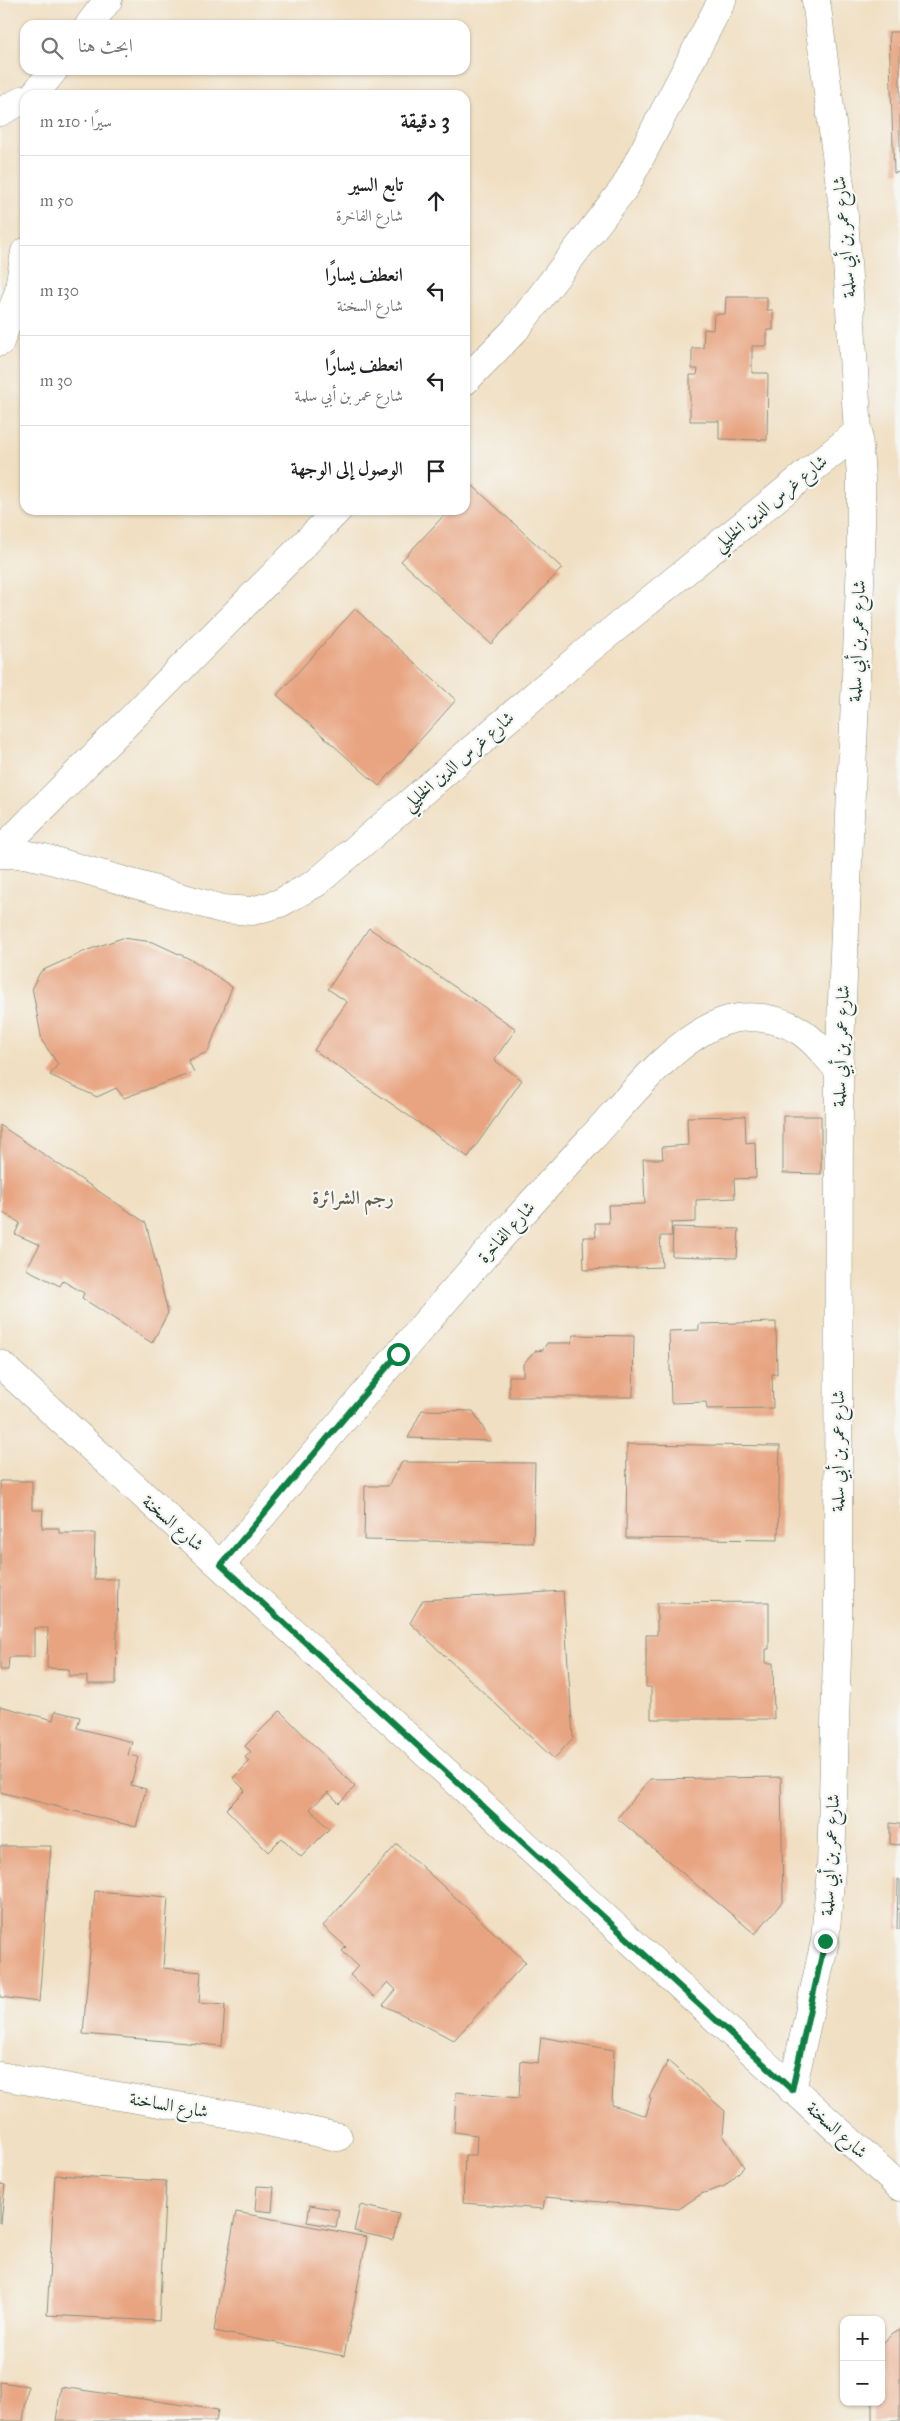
<!DOCTYPE html>
<html lang="ar">
<head>
<meta charset="utf-8">
<style>
  :root { --surface:#fff; --page:#f6f6f6; --text:#202124; --muted:#757577; --line:#e0e0e0 }
  body { margin:0; font-family:"IM FELL Great Primer",Amiri,serif; background:var(--page); color:var(--text); direction:rtl }
  .controls { position:absolute; right:15px; bottom:15px; display:grid; overflow:hidden; border-radius:10px; box-shadow:0 1px 4px #0004 }
  .controls button { width:45px; height:45px; display:grid; place-items:center; padding:0; border:0; border-bottom:1px solid var(--line); background:var(--surface); color:var(--text); font:25px sans-serif }
  .stop { position:absolute; width:15px; height:15px; margin:-11px; border:4px solid #0b8043; border-radius:50%; background:#fff }
  .stop.end { background:#0b8043; border-color:#fff; box-shadow:0 1px 5px #0008 }
  .list { margin:0; padding:0; list-style:none }
  h2 { display:flex; justify-content:space-between; align-items:center; height:65px; margin:0; padding:0 20px; font-size:21px }
  h2 small { font-size:16px; font-weight:400; color:var(--muted) }
  .list li { display:grid; grid-template-columns:32px 1fr auto; gap:15px; align-items:center; box-sizing:border-box; height:90px; padding:0 20px; border-top:1px solid var(--line) }
  .list b { display:block; font-size:19px; white-space:nowrap }
  .list p { margin:0; font-size:16px; white-space:nowrap; color:var(--muted) }
  .list em { font-size:16px; font-style:normal; color:var(--muted) }
  .icon { flex:none; width:28px; height:28px; fill:none; stroke:currentColor; stroke-width:2; stroke-linecap:round; stroke-linejoin:round }
  .map { position:relative; flex:none; width:900px; height:2421px; overflow:hidden; direction:ltr }
  .search { position:absolute; background:var(--surface); box-shadow:0 1px 4px #0004; left:20px; top:20px; width:450px; height:55px; display:flex; align-items:center; gap:12px; box-sizing:border-box; padding:0 18px; border-radius:15px; color:var(--muted); font-size:19px }
  .panel { position:absolute; background:var(--surface); box-shadow:0 1px 4px #0004; left:20px; top:90px; width:450px; height:425px; border-radius:15px; direction:rtl }
  .map>svg:first-child { display:block }
</style>
</head>
<body>
<div class="map">
<svg width="900" height="2421" viewBox="0 0 900 2421">
  <rect width="100%" height="100%" fill="#f6f6f2"/>
  <filter id="ink" filterUnits="userSpaceOnUse"><feTurbulence type="fractalNoise" baseFrequency=".02" numOctaves="2"/><feDisplacementMap in="SourceGraphic" scale="10" xChannelSelector="R" yChannelSelector="G"/><feConvolveMatrix kernelMatrix="1 2 1 2 8 2 1 2 1" color-interpolation-filters="sRGB"/></filter>
  <filter id="wash" filterUnits="userSpaceOnUse"><feTurbulence type="fractalNoise" baseFrequency=".0096" numOctaves="4" result="noise"/><feDisplacementMap in="SourceGraphic" scale="20" xChannelSelector="R" yChannelSelector="G"/><feGaussianBlur stdDeviation="1.12" result="paint"/><feColorMatrix in="noise" values="0 0 0 0 0 0 0 0 0 0 0 0 0 0 0 0 0 1.4 0 .05"/><feComposite in="paint" operator="in"/></filter>
  <g filter="url(#wash)">
    <rect width="100%" height="100%" fill="#f0dfc2"/>
    <g id="blocks">
      <g fill="#e8a481">
        <polygon points="889,32 900,32 900,172 894,173"/>
        <polygon points="726,297 767,297 767,310 773,310 773,330 767,330 767,346 752,346 752,373 768,373 767,440 719,439 719,421 690,421 690,375 697,375 698,369 692,369 692,348 703,348 704,329 713,330 714,314 725,314"/>
        <polygon points="472,485 562,568 491,644 401,561 449,510 465,510 465,493"/>
        <polygon points="355,609 456,700 379,786 277,695"/>
        <polygon points="369,928 516,1029 494,1060 522,1080 468,1157 314,1050 347,1002 328,989"/>
        <polygon points="122,938 153,942 194,961 232,987 208,1052 188,1060 194,1072 124,1098 116,1088 97,1097 50,1075 58,1064 42,1041 32,987 41,971 85,951"/>
        <polygon points="745,1116 746,1143 755,1142 756,1178 734,1179 735,1198 696,1200 696,1222 671,1223 672,1236 660,1236 662,1267 584,1270 583,1237 596,1237 595,1223 609,1223 608,1205 645,1204 643,1159 663,1159 662,1147 688,1145 687,1117"/>
        <polygon points="783,1116 821,1116 821,1174 783,1173"/>
        <polygon points="0,1125 146,1223 168,1313 152,1343 82,1298 84,1293 63,1281 60,1286 26,1269 40,1245 15,1234 20,1223 0,1211"/>
        <polygon points="673,1227 739,1229 737,1258 672,1256"/>
        <polygon points="776,1322 777,1374 772,1374 773,1408 707,1409 706,1402 671,1403 669,1331 699,1330 699,1324"/>
        <polygon points="574,1335 634,1336 633,1397 509,1397 509,1376 523,1376 523,1364 535,1351 543,1350 547,1343 571,1343"/>
        <polygon points="422,1410 473,1411 491,1441 408,1438"/>
        <polygon points="627,1444 780,1446 778,1540 626,1538"/>
        <polygon points="402,1462 535,1463 533,1543 364,1540 365,1486 388,1486"/>
        <polygon points="0,1481 32,1481 32,1510 43,1510 42,1528 59,1528 59,1533 95,1533 94,1579 118,1579 116,1684 87,1684 87,1676 69,1676 69,1669 47,1668 48,1628 34,1628 34,1657 9,1657 8,1670 0,1670"/>
        <polygon points="563,1591 573,1738 554,1759 410,1623 423,1600"/>
        <polygon points="769,1602 769,1649 766,1649 766,1663 773,1663 774,1719 651,1719 651,1687 646,1687 646,1635 657,1635 657,1603"/>
        <polygon points="0,1706 53,1720 55,1711 80,1717 77,1728 132,1742 128,1755 138,1757 131,1785 146,1789 136,1827 0,1792"/>
        <polygon points="280,1711 355,1787 339,1803 328,1792 310,1809 329,1829 301,1857 282,1838 268,1852 226,1809 245,1790 233,1778 249,1762 245,1757 251,1752 245,1746"/>
        <polygon points="781,1777 783,1901 755,1934 617,1818 650,1779"/>
        <polygon points="890,1823 900,1824 900,1845 890,1844"/>
        <polygon points="397,1844 526,1962 454,2040 383,2005 396,1990 388,1982 374,1997 350,1975 358,1966 342,1951 346,1947 323,1926"/>
        <polygon points="0,1846 51,1846 39,2002 0,1997"/>
        <polygon points="898,1879 900,1880 900,1929 897,1929"/>
        <polygon points="95,1891 168,1897 163,1968 201,1972 199,2003 225,2005 222,2046 83,2034"/>
        <polygon points="541,2037 614,2050 612,2105 646,2116 651,2098 649,2097 668,2061 725,2111 723,2135 744,2167 725,2186 701,2194 679,2209 545,2197 543,2209 463,2203 465,2155 476,2155 477,2135 454,2132 456,2092 519,2098 521,2061 538,2063"/>
        <polygon points="55,2175 166,2181 159,2321 47,2315"/>
        <polygon points="0,2184 5,2185 1,2223 0,2223"/>
        <polygon points="257,2186 274,2187 272,2212 255,2210"/>
        <polygon points="310,2205 339,2210 336,2227 307,2222"/>
        <polygon points="360,2205 399,2214 393,2240 354,2231"/>
        <polygon points="236,2212 367,2237 344,2356 214,2331"/>
        <polygon points="900,2329 900,2421 872,2421 872,2402 881,2402 881,2345 893,2333"/>
        <polygon points="0,2382 28,2386 23,2421 0,2421"/>
        <polygon points="61,2387 218,2410 216,2421 56,2421"/>
      </g>
    </g>
  </g>
  <g filter="url(#ink)">
    <use href="#blocks" fill-opacity="0" stroke="#888e7b" stroke-width="1"/>
    <g fill="none" stroke-linecap="round" stroke-linejoin="round">
      <defs>
        <g id="street">
          <polyline points="89,25 108,0"/>
          <polyline points="34,95 54,70"/>
          <polyline points="0,112 25,99"/>
          <polyline points="0,342 18,294 25,252"/>
          <polyline points="465,381 515,330 625,187 722,0"/>
          <polyline points="0,851 338,510"/>
          <polyline points="0,854 24,854 44,858 222,909 252,911 280,903 316,883 582,655 858,432"/>
          <polyline points="0,1364 900,2187"/>
          <path d="M 221,1565 C 341,1422 460,1278 588,1142 C 625,1103 670,1042 722,1022 C 749,1012 787,1018 809,1038 C 820,1047 829,1060 839,1070"/>
          <polyline points="0,2076 249,2118 338,2137"/>
          <polyline points="792,2090 825,1941 831,1869 838,1618 839,1070 861,561 861,479 844,216 816,0"/>
        </g>
      </defs>
      <use href="#street" stroke="#888e7b" stroke-width="29"/>
      <use href="#street" stroke="#fff" stroke-width="28"/>
    </g>
  </g>
  <g fill="none" stroke-linecap="round" stroke-linejoin="round" filter="url(#ink)">
    <polyline stroke="#0b8043" stroke-width="6" points="398,1354 221,1565 792,2090 825,1941"/>
  </g>
  <g text-anchor="middle" dominant-baseline="central" stroke-width="4.5" stroke-linejoin="round" paint-order="stroke">
    <g font-size="18" fill="#1f3d34" stroke="#f6f6f2">
      <text transform="translate(844 237) rotate(-95)">شارع عمر بن أبي سلمة</text>
      <text transform="translate(770 503) rotate(-39)">شارع غرس الدين الخليلي</text>
      <text transform="translate(857 641) rotate(-88)">شارع عمر بن أبي سلمة</text>
      <text transform="translate(458 761) rotate(-41)">شارع غرس الدين الخليلي</text>
      <text transform="translate(841 1046) rotate(-88)">شارع عمر بن أبي سلمة</text>
      <text transform="translate(506 1232) rotate(-48)">شارع الفاخرة</text>
      <text transform="translate(838 1451) rotate(-90)">شارع عمر بن أبي سلمة</text>
      <text transform="translate(173 1523) rotate(41)">شارع السخنة</text>
      <text transform="translate(830 1855) rotate(-87)">شارع عمر بن أبي سلمة</text>
      <text transform="translate(169 2105) rotate(10)">شارع الساخنة</text>
      <text transform="translate(837 2130) rotate(42)">شارع السخنة</text>
    </g>
    <g font-size="19" font-weight="bold" fill="#65614f" stroke="#f6f6f2">
      <text x="353" y="1197">رجم الشرائرة</text>
    </g>
  </g>
</svg>
<div class="controls">
<button>+</button>
<button>−</button>
</div>
<div class="stop" style="left:398px;top:1354px"></div>
<div class="stop end" style="left:825px;top:1941px"></div>
<div class="search"><svg class="icon" aria-label="search" viewBox="0 0 24 24"><circle cx="10" cy="10" r="6"/><path d="M15 15l6 6"/></svg>ابحث هنا</div>
<section class="panel">
<h2>3 دقيقة<small>سيرًا · 210 m</small></h2>
<ul class="list">
<li><svg class="icon" aria-label="ahead" viewBox="0 0 24 24"><path d="M12 20V5M6 11l6-6 6 6"/></svg><div><b>تابع السير</b><p>شارع الفاخرة</p></div><em>50 m</em></li>
<li><svg class="icon" aria-label="left" viewBox="0 0 24 24"><path d="M17 20v-9H6M10 6l-5 5 5 5"/></svg><div><b>انعطف يسارًا</b><p>شارع السخنة</p></div><em>130 m</em></li>
<li><svg class="icon" aria-label="left" viewBox="0 0 24 24"><path d="M17 20v-9H6M10 6l-5 5 5 5"/></svg><div><b>انعطف يسارًا</b><p>شارع عمر بن أبي سلمة</p></div><em>30 m</em></li>
<li><svg class="icon" aria-label="arrive" viewBox="0 0 24 24"><path d="M6 21V4h12l-3 4 3 4H6"/></svg><div><b>الوصول إلى الوجهة</b></div></li>
</ul>
</section>
</div>
</body>
</html>
